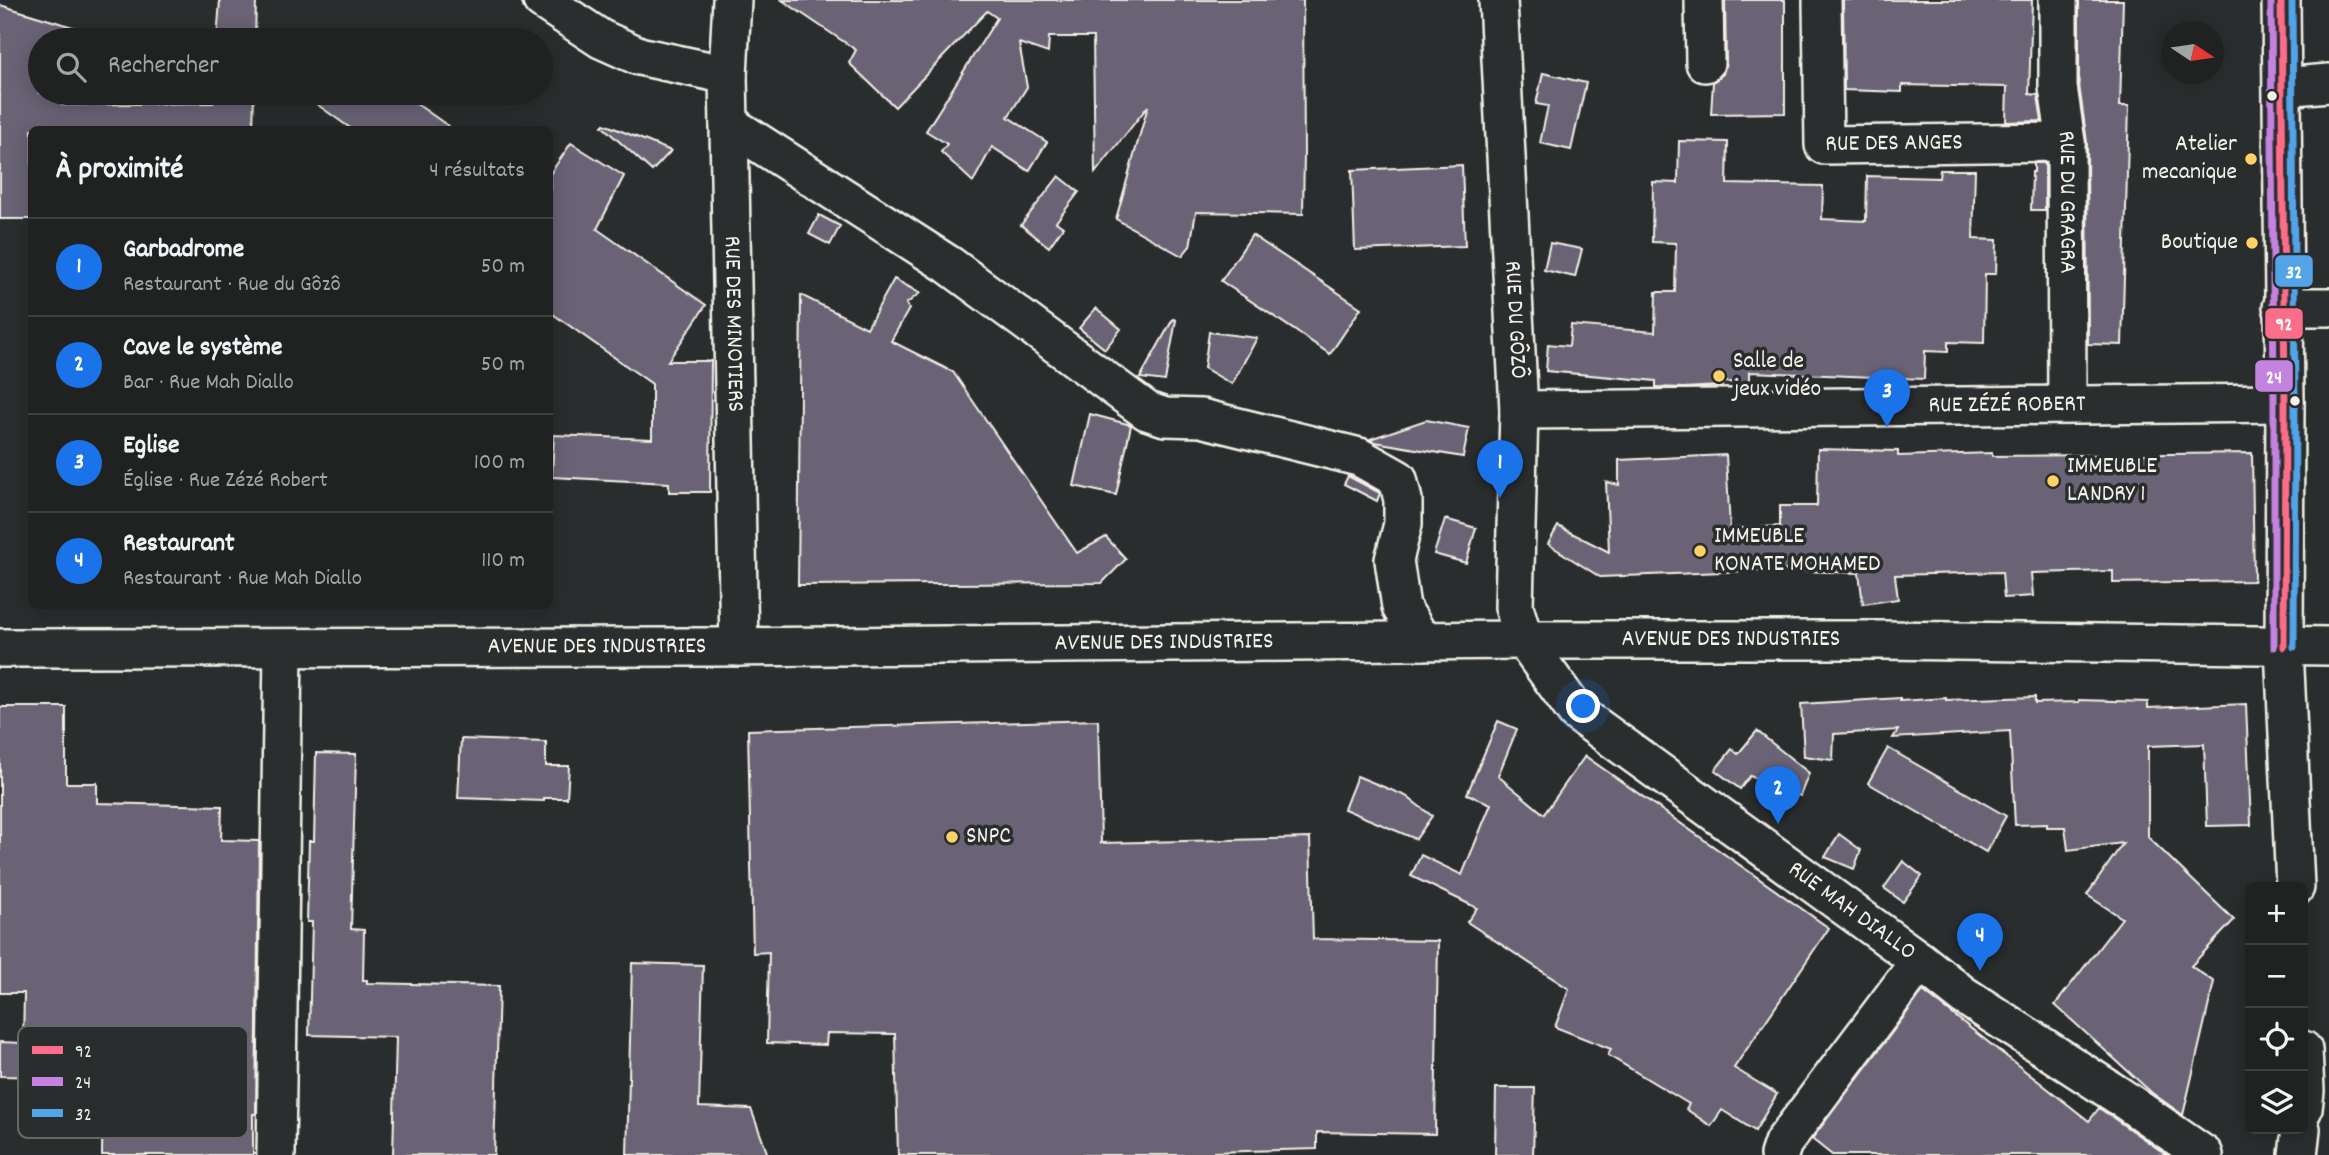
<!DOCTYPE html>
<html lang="fr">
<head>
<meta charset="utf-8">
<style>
  :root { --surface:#202222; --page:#282a2a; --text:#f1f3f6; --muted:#a2a4a5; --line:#3d3f40; --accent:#1a73e8 }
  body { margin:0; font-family:Dekko,sans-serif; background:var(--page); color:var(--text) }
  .controls { position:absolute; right:21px; bottom:21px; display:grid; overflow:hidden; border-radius:10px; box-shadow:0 4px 18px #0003 }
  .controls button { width:63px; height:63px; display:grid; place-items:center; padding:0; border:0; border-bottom:2px solid var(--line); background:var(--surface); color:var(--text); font:35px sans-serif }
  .compass { position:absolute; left:2161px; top:21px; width:63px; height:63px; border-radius:50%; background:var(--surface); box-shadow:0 4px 18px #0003; rotate:103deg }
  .you { position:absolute; left:1584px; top:707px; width:24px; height:24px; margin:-18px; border:5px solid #fff; border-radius:50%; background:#1a73e8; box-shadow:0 0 0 10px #1a73e833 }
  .badge { display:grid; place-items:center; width:46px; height:46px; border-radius:50%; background:var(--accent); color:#fff; font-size:23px; font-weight:700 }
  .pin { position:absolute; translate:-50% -58px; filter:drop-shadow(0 2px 4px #0008) }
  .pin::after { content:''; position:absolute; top:37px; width:24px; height:21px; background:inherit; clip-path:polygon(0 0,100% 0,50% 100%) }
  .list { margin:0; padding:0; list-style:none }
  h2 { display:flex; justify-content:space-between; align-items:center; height:91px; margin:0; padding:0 28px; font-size:30px }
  h2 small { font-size:23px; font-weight:400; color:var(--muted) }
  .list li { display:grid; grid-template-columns:46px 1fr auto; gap:21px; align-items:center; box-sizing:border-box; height:98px; padding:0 28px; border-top:2px solid var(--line) }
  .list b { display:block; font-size:26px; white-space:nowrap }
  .list p { margin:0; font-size:23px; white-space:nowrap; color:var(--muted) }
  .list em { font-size:23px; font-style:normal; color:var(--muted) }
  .icon { flex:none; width:38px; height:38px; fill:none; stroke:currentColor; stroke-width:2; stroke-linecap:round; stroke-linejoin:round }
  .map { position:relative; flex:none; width:2329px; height:1155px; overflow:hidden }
  .search { position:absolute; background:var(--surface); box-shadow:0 4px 18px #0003; left:28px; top:28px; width:525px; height:77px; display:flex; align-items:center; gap:18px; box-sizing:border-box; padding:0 24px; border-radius:38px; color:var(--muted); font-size:26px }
  .panel { position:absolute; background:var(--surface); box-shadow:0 4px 18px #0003; left:28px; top:126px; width:525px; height:483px; border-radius:10px }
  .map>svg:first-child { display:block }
</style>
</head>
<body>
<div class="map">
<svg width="2329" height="1155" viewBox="0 0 2329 1155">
  <rect width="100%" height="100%" fill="#2a2d2e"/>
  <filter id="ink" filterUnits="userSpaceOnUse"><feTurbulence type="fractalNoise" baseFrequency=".0143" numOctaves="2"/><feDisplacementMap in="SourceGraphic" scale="14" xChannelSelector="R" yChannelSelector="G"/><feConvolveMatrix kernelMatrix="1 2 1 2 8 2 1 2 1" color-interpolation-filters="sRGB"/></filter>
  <g filter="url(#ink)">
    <g fill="#696374" stroke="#f4f1e8" stroke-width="2">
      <polygon points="220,0 256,0 255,40 217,40"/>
      <polygon points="782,0 1303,0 1304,152 1303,214 1196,212 1190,246 1182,256 1116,219 1148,106 1095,173 1093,37 1049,37 1048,53 1019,43 1027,87 1008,117 1047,142 1029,171 992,147 973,182 941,152 947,144 926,131 997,18 987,11 895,107 849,63 856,50"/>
      <polygon points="1725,0 1785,0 1785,113 1711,114 1713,82 1723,74 1726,63"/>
      <polygon points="1843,0 2032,0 2029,94 2038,95 2042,121 2006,122 2007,87 1902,85 1902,92 1844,90"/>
      <polygon points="2079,0 2123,0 2120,106 2129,106 2122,345 2088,344 2087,142 2079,85"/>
      <polygon points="0,5 99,35 98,40 40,40 40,93 62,93 62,105 213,103 214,93 254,93 253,130 32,130 32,219 0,219"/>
      <polygon points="1543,73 1586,83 1571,150 1540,143 1548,106 1536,104"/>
      <polygon points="301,93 401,93 454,130 353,130"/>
      <polygon points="604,124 671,151 652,171 602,126"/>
      <polygon points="1679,141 1728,142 1727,184 1823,186 1822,219 1866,221 1867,176 1939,178 1940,170 1975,170 1973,239 1997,240 1996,274 1985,274 1984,343 1948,342 1948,352 1925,351 1924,379 1749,372 1749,383 1723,382 1722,386 1683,388 1656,387 1656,381 1546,371 1548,344 1569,346 1571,325 1655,332 1656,292 1675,292 1676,243 1652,242 1653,182 1678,183"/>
      <polygon points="571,143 624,176 597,229 706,305 668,361 711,361 710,492 669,492 669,483 552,477 554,435 652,439 652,384 550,312 550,174"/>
      <polygon points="2034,163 2045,163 2045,210 2031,210 2032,172 2034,172"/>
      <polygon points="1462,165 1465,246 1355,250 1352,170"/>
      <polygon points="1059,176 1079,192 1056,222 1063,227 1049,247 1021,225"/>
      <polygon points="819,215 840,226 830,245 809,234"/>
      <polygon points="1252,235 1361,308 1330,354 1221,281"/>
      <polygon points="1550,243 1582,249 1575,277 1544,270"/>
      <polygon points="894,279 920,293 906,304 909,309 891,341 953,372 1077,553 1106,537 1126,559 1102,583 798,585 801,295 867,328"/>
      <polygon points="1096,308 1121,329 1105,349 1079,328"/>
      <polygon points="1173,319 1176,320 1165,381 1140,378"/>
      <polygon points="1209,332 1257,338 1232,384 1204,368"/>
      <polygon points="1090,414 1131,425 1116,495 1074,486"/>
      <polygon points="1426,420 1469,428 1463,457 1375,442 1370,439"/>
      <polygon points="1818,449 1898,451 1898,456 1992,453 1992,456 2252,453 2254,581 2113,583 2113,571 2031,573 2033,596 2004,598 2002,572 1895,575 1898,599 1863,604 1859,573 1772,570 1600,577 1548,544 1558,526 1609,552 1606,482 1619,485 1619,460 1726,455 1730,529 1780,526 1780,506 1817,506"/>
      <polygon points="1348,476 1380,493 1377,501 1344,484"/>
      <polygon points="1445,519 1476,528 1466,563 1434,554"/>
      <polygon points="2035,697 2035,703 2079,702 2079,700 2148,702 2148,708 2246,704 2251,825 2207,826 2204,744 2148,746 2148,837 2234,920 2191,966 2214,982 2183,1115 2152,1093 2055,1005 2122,918 2087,895 2123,843 2068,850 2065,827 2047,827 2047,824 2015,825 2010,731 1893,738 1898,730 1834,734 1833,760 1804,756 1801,704 1900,698 1900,701 1946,698 1946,700"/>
      <polygon points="0,707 66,707 66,783 97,783 97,803 222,806 221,840 259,841 256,1114 253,1114 253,1155 102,1155 103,1078 0,1076 0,1042 23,1043 24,993 0,993"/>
      <polygon points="1098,720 1101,843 1310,838 1313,939 1438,941 1435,1134 1317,1132 1317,1149 1214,1152 1214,1155 898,1155 895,1034 827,1033 826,1045 767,1043 769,952 753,953 748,730"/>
      <polygon points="1498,721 1517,729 1498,776 1544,814 1585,756 1829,928 1734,1068 1777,1094 1755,1131 1722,1110 1711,1126 1686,1109 1689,1104 1608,1055 1611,1049 1555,1027 1569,989 1467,922 1477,908 1411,876 1421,855 1462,875 1491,804 1467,794"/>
      <polygon points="1757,731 1809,773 1800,796 1750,776 1740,789 1715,770 1732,749 1738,754"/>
      <polygon points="461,739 546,742 546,766 569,766 567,798 544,798 544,801 458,798"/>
      <polygon points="1888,748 2006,816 1986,852 1868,783"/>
      <polygon points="316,753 356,754 351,929 364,930 363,980 367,980 367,983 499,986 494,1155 393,1155 396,1037 309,1035 312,922 307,922 309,841 314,841"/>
      <polygon points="1357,776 1406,796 1432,816 1416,839 1344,809"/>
      <polygon points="1839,834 1861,850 1854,869 1825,857"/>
      <polygon points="1903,861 1922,876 1903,902 1884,888"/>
      <polygon points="632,963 703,965 699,1107 751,1109 768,1155 627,1155"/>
      <polygon points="1923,991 2089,1121 2099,1108 2167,1155 1832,1155 1812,1139"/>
      <polygon points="1496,1088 1535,1088 1533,1155 1495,1155"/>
    </g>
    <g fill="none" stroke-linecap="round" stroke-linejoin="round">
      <defs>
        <g id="minor">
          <polyline points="542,0 601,39 639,56 728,75"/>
          <path id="s1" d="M 732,0 L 728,75 L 739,647"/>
          <path id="s2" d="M 1498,0 L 1519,410 L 1514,607 L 1524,640 L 1576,712 L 1920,961 L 1963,995 L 2119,1096 L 2204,1155"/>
          <polyline points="1704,0 1705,63"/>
          <path id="s3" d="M 1822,0 L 1824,145 L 2066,142"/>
          <path id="s4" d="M 2058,0 L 2058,87 L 2066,142 L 2067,404"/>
          <polyline points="2281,0 2285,403 2284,647 2295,887"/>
          <polyline points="2282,87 2329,83"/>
          <polyline points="729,124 949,265 1147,411 1165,417 1201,418 1359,457 1398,479 1403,500 1403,524 1394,560 1401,607 1422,641"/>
          <polyline points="2282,307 2329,307"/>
          <path id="s5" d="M 1519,410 L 2285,403"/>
          <path id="s6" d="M 0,648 L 713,647 L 1524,640 L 1884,640 L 2329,646"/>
          <polyline points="2303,1050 2305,1091 2303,1109"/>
          <polyline points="276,1155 283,648"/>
          <polyline points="1779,1155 1783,1143 1920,961"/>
          <polyline points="2298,1155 2301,1129"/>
        </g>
      </defs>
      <use href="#minor" stroke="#f4f1e8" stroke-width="42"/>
      <use href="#minor" stroke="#2a2d2e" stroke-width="37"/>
      <defs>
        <polyline id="bus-1" points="2281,0 2285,403 2284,647"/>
        <polyline id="bus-2" points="2271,0 2274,403 2274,647"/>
        <polyline id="bus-3" points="2292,0 2295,403 2294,647"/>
      </defs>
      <use href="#bus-1" stroke="#2a2d2e" stroke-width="12"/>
      <use href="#bus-2" stroke="#2a2d2e" stroke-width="12"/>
      <use href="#bus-3" stroke="#2a2d2e" stroke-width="12"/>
      <use href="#bus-1" stroke="#fb6d88" stroke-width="7"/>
      <use href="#bus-2" stroke="#c483df" stroke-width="7"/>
      <use href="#bus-3" stroke="#53a3e8" stroke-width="7"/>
    </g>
  </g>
  <g fill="#f4f1e8" stroke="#2a2d2e" stroke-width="2.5">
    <circle cx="2272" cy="96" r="6"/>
    <circle cx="2295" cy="401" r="6"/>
  </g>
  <g fill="#ffd166" stroke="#2a2d2e" stroke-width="2.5">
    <circle cx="2251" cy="159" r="7"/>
    <circle cx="2252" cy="243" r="7"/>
    <circle cx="1719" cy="376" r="7"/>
    <circle cx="2053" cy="481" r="7"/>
    <circle cx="1700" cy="551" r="7"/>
    <circle cx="952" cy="837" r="7"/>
  </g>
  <g text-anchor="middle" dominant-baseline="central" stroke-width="7" stroke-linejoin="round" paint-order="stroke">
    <g font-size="24" fill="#f4f1e8" stroke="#2a2d2e">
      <text stroke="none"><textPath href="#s3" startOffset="215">RUE DES ANGES</textPath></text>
      <text stroke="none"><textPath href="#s4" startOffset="203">RUE DU GRAGRA</textPath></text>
      <text stroke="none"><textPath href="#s2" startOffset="320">RUE DU GÔZÔ</textPath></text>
      <text stroke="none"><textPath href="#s1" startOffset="324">RUE DES MINOTIERS</textPath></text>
      <text stroke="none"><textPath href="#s5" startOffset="488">RUE ZÉZÉ ROBERT</textPath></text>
      <text stroke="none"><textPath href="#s6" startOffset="1731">AVENUE DES INDUSTRIES</textPath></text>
      <text stroke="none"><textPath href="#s6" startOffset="1164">AVENUE DES INDUSTRIES</textPath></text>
      <text stroke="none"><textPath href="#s6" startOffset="597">AVENUE DES INDUSTRIES</textPath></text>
      <text stroke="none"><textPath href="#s2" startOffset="1071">RUE MAH DIALLO</textPath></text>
    </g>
    <g font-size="24" fill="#f4f1e8" stroke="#2a2d2e" text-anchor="start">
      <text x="2237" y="145" text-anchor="end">Atelier<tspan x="2237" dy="28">mecanique</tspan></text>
      <text x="2238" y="243" text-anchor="end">Boutique</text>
      <text x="1733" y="362">Salle de<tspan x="1733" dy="28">jeux vidéo</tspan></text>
      <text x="2067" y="467">IMMEUBLE<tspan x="2067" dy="28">LANDRY 1</tspan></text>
      <text x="1714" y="537">IMMEUBLE<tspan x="1714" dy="28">KONATE MOHAMED</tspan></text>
      <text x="966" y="837">SNPC</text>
    </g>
  </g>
  <rect x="18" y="1026" width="230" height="112" rx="10" fill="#2a2d2e" stroke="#676866" stroke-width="2"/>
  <rect x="32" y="1046" width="31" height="8" fill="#fb6d88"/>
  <rect x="32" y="1077" width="31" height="9" fill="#c483df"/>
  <rect x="32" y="1109" width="31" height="8" fill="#53a3e8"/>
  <g font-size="19" fill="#f4f1e8">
    <text x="75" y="1057">92</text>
    <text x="75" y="1088">24</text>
    <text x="75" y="1120">32</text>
  </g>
  <g stroke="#2a2d2e" stroke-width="2.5">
    <rect x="2274" y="254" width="40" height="34" rx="7" fill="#53a3e8"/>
    <rect x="2264" y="307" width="40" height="33" rx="7" fill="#fb6d88"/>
    <rect x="2254" y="359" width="40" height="34" rx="7" fill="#c483df"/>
  </g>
  <g font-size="19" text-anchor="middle" font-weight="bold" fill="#fff">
    <text x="2294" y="278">32</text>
    <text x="2284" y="330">92</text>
    <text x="2274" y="383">24</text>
  </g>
</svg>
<div class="controls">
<button>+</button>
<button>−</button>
<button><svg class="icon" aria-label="locate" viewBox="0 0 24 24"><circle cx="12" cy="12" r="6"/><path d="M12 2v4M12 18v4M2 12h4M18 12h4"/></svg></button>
<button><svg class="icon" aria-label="layers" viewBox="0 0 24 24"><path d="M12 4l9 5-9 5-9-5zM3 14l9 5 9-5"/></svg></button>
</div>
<svg class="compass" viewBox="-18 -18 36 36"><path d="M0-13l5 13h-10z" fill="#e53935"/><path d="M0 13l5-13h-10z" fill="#a2a4a5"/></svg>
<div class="you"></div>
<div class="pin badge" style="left:1500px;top:498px">1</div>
<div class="pin badge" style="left:1778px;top:824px">2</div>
<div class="pin badge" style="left:1887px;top:427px">3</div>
<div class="pin badge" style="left:1980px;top:971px">4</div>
<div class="search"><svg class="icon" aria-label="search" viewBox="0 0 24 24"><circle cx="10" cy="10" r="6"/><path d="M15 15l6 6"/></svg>Rechercher</div>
<section class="panel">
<h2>À proximité<small>4 résultats</small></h2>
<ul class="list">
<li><span class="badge">1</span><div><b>Garbadrome</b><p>Restaurant · Rue du Gôzô</p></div><em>50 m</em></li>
<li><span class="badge">2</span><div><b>Cave le système</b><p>Bar · Rue Mah Diallo</p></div><em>50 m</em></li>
<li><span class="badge">3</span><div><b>Eglise</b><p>Église · Rue Zézé Robert</p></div><em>100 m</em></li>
<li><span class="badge">4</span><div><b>Restaurant</b><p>Restaurant · Rue Mah Diallo</p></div><em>110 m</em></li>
</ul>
</section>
</div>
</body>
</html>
